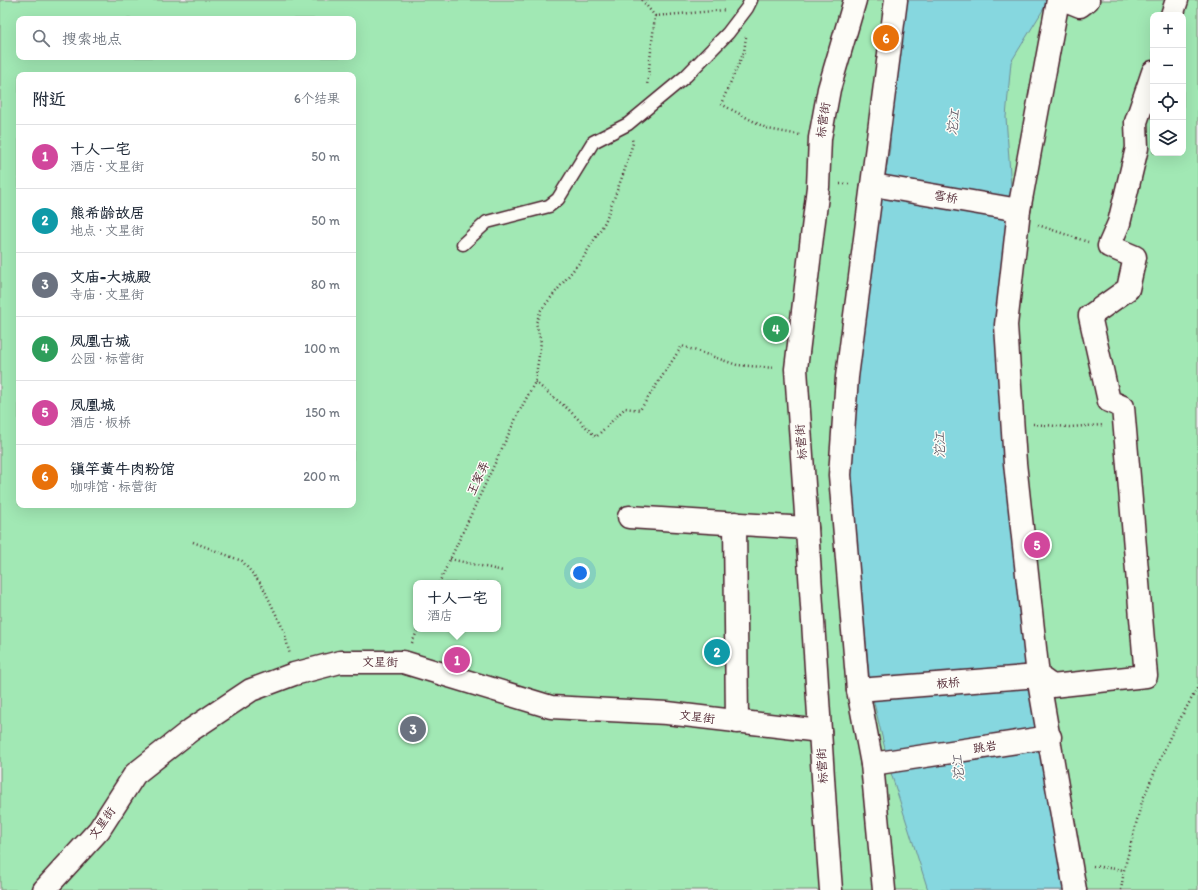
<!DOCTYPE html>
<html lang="zh">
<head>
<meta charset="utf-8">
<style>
  :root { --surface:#fff; --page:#f2f2f3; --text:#1f2937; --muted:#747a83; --line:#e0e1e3; --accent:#d93025 }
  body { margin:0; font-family:Itim,"LXGW WenKai TC",sans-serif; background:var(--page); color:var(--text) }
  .controls { position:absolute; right:12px; top:12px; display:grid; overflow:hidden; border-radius:8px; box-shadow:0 4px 16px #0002 }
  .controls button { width:36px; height:36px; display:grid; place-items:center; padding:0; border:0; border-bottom:1px solid var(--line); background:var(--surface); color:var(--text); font:20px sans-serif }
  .you { position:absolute; left:580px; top:573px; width:14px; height:14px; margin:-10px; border:3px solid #fff; border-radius:50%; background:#1a73e8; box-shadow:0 0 0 6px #1a73e833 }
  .badge { display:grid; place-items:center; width:26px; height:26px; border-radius:50%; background:var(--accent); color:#fff; font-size:13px; font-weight:700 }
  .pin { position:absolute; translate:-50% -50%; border:2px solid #fff; box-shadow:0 1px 4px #0006 }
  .popup { position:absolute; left:413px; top:580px; width:88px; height:52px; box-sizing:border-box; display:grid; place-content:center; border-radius:8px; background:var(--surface); filter:drop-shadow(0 1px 3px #0005); font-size:13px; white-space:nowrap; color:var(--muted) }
  .popup b { font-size:15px; color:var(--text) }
  .popup::after { content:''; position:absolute; left:50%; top:100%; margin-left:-8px; border:8px solid transparent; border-top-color:var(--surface) }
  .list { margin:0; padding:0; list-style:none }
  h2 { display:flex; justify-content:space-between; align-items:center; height:52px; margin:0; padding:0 16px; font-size:17px }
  h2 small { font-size:13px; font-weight:400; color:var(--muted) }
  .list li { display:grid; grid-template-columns:26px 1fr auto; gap:12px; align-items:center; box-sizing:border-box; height:64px; padding:0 16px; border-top:1px solid var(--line) }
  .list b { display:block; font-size:15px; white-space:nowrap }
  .list p { margin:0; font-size:13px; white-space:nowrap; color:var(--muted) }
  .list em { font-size:13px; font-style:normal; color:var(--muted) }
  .icon { flex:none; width:22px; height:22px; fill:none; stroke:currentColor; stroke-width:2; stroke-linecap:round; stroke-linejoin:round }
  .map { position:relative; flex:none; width:1198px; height:890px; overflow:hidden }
  .search { position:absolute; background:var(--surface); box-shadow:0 4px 16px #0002; left:16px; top:16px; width:340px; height:44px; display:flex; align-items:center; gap:10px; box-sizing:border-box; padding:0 14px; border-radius:8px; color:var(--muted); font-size:15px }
  .panel { position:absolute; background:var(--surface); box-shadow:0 4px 16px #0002; left:16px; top:72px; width:340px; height:436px; border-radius:8px }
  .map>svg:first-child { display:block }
</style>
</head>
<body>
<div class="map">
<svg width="1198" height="890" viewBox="0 0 1198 890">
  <rect width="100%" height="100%" fill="#f1edf2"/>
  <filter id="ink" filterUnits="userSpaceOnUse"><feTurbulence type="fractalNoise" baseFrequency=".025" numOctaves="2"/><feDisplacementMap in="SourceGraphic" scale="8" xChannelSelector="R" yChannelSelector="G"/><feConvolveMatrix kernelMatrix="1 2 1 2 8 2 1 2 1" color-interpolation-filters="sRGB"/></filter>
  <g filter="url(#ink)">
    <path fill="#a1e8b4" stroke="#768470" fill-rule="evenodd" d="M 0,0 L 1198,0 L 1198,890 L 0,890 ZM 1153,15 L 1183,15 L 1183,153 L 1153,153 ZM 19,19 L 353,19 L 353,57 L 19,57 ZM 19,75 L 353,75 L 353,505 L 19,505 ZM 416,583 L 498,583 L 498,629 L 416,629 Z"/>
    <polygon fill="#86d7df" stroke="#6e8d97" points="905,0 1049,0 1011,62 1006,117 1011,187 998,295 1000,393 1063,890 928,890 890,770 870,686 849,459 862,305 890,148 889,95"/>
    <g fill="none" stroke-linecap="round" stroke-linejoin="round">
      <defs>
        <polyline id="lane" points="463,244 487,222 549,206 558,199 593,142 628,124 686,76 728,33 747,8 751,0"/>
        <g id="street">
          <polyline points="1058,0 1019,210 1006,325 1015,463 1038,676 1075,890"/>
          <polyline points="1065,0 1080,6 1088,0"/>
          <polyline points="1172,15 1177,0"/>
          <polyline points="873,185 1019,210"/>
          <polyline points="629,517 807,528"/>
          <polyline points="735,523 737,722"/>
          <polyline points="858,690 1038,676 1052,686 1146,676 1123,407 1109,401 1090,316 1128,289 1135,257 1109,246 1119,223 1137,148 1136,122 1153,72"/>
          <polyline points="872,764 1050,737"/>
          <polyline points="44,890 99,830 135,774 191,730 251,690 294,674 340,662 403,662 551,707 667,713 820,731"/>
          <polyline points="831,890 826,824 807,528 796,369 818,187 820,138 829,89 855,0"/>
          <polyline points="884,890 872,764 858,690 840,475 847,377 896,0"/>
        </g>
      </defs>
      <use href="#lane" stroke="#4a1f2b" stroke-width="15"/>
      <use href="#street" stroke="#4a1f2b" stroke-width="25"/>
      <g stroke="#4a1f2b" stroke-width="2.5" stroke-dasharray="1 3" stroke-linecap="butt">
        <polyline points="642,0 655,16 647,86"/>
        <polyline points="655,16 726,10"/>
        <polyline points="746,37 744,52 721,104 768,129 800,135"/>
        <polyline points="840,184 851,184"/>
        <polyline points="1038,225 1088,242"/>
        <polyline points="535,382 568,409 596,437 625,408 640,410 682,346 737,365 775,368"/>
        <polyline points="1033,424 1069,427 1104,425"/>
        <polyline points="193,542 242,561 262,585 284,631 290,655"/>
        <polyline points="450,559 503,571"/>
        <polyline points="439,583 518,414 535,382 541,342 536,323 541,310 583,258 605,222 624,172 633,143 632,139"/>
        <polyline points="412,643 418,629"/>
        <polyline points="1093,866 1124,870"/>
        <polyline points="1121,890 1124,870 1142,801 1170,737 1198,687"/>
      </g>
      <use href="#lane" stroke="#fdfcf7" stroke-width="12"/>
      <use href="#street" stroke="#fdfcf7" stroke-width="22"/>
    </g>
  </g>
  <g text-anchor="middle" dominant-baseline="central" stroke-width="3" stroke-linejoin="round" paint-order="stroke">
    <g font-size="12" fill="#4a1f2b" stroke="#fdfcf7">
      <text transform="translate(823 120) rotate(-81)">标营街</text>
      <text transform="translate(946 197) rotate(10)">雪桥</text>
      <text transform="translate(801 442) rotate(-94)">标营街</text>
      <text transform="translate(478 478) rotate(-65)">王家弄</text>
      <text transform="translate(380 662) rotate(1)">文星街</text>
      <text transform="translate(948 683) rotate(-5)">板桥</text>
      <text transform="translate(697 717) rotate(7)">文星街</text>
      <text transform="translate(985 747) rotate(-9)">跳岩</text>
      <text transform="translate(822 766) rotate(-93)">标营街</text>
      <text transform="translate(102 823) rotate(-54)">文星街</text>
    </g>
    <g font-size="13" font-style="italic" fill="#5c5661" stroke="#fdfcf7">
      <text transform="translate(953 122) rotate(-82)">沱江</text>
      <text transform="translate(939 445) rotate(-90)">沱江</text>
      <text transform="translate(958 768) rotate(-95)">沱江</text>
    </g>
  </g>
</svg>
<div class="controls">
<button>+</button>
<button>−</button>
<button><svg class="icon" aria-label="locate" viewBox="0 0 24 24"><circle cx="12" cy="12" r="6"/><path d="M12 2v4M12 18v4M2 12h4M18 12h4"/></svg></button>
<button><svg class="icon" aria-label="layers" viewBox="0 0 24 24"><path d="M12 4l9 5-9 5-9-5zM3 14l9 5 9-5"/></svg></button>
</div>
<div class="you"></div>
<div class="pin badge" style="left:457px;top:660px;background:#d1479c">1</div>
<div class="popup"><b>十人一宅</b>酒店</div>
<div class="pin badge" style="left:717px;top:652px;background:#0f9aa8">2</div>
<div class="pin badge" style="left:413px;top:729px;background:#6b7280">3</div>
<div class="pin badge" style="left:776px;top:329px;background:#2e9e5b">4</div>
<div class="pin badge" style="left:1037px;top:545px;background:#d1479c">5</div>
<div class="pin badge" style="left:886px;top:38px;background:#e8710a">6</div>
<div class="search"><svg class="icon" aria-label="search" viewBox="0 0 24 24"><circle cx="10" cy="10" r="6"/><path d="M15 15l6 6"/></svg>搜索地点</div>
<section class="panel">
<h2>附近<small>6个结果</small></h2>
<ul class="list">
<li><span class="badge" style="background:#d1479c">1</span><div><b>十人一宅</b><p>酒店 · 文星街</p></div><em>50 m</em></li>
<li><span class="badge" style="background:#0f9aa8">2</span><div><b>熊希龄故居</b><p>地点 · 文星街</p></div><em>50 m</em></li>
<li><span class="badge" style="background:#6b7280">3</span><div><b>文庙-大城殿</b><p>寺庙 · 文星街</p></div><em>80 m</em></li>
<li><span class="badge" style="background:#2e9e5b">4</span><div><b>凤凰古城</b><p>公园 · 标营街</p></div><em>100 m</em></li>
<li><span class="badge" style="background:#d1479c">5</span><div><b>凤凰城</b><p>酒店 · 板桥</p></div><em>150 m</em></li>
<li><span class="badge" style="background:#e8710a">6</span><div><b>镇竿黄牛肉粉馆</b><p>咖啡馆 · 标营街</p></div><em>200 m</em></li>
</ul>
</section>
</div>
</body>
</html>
